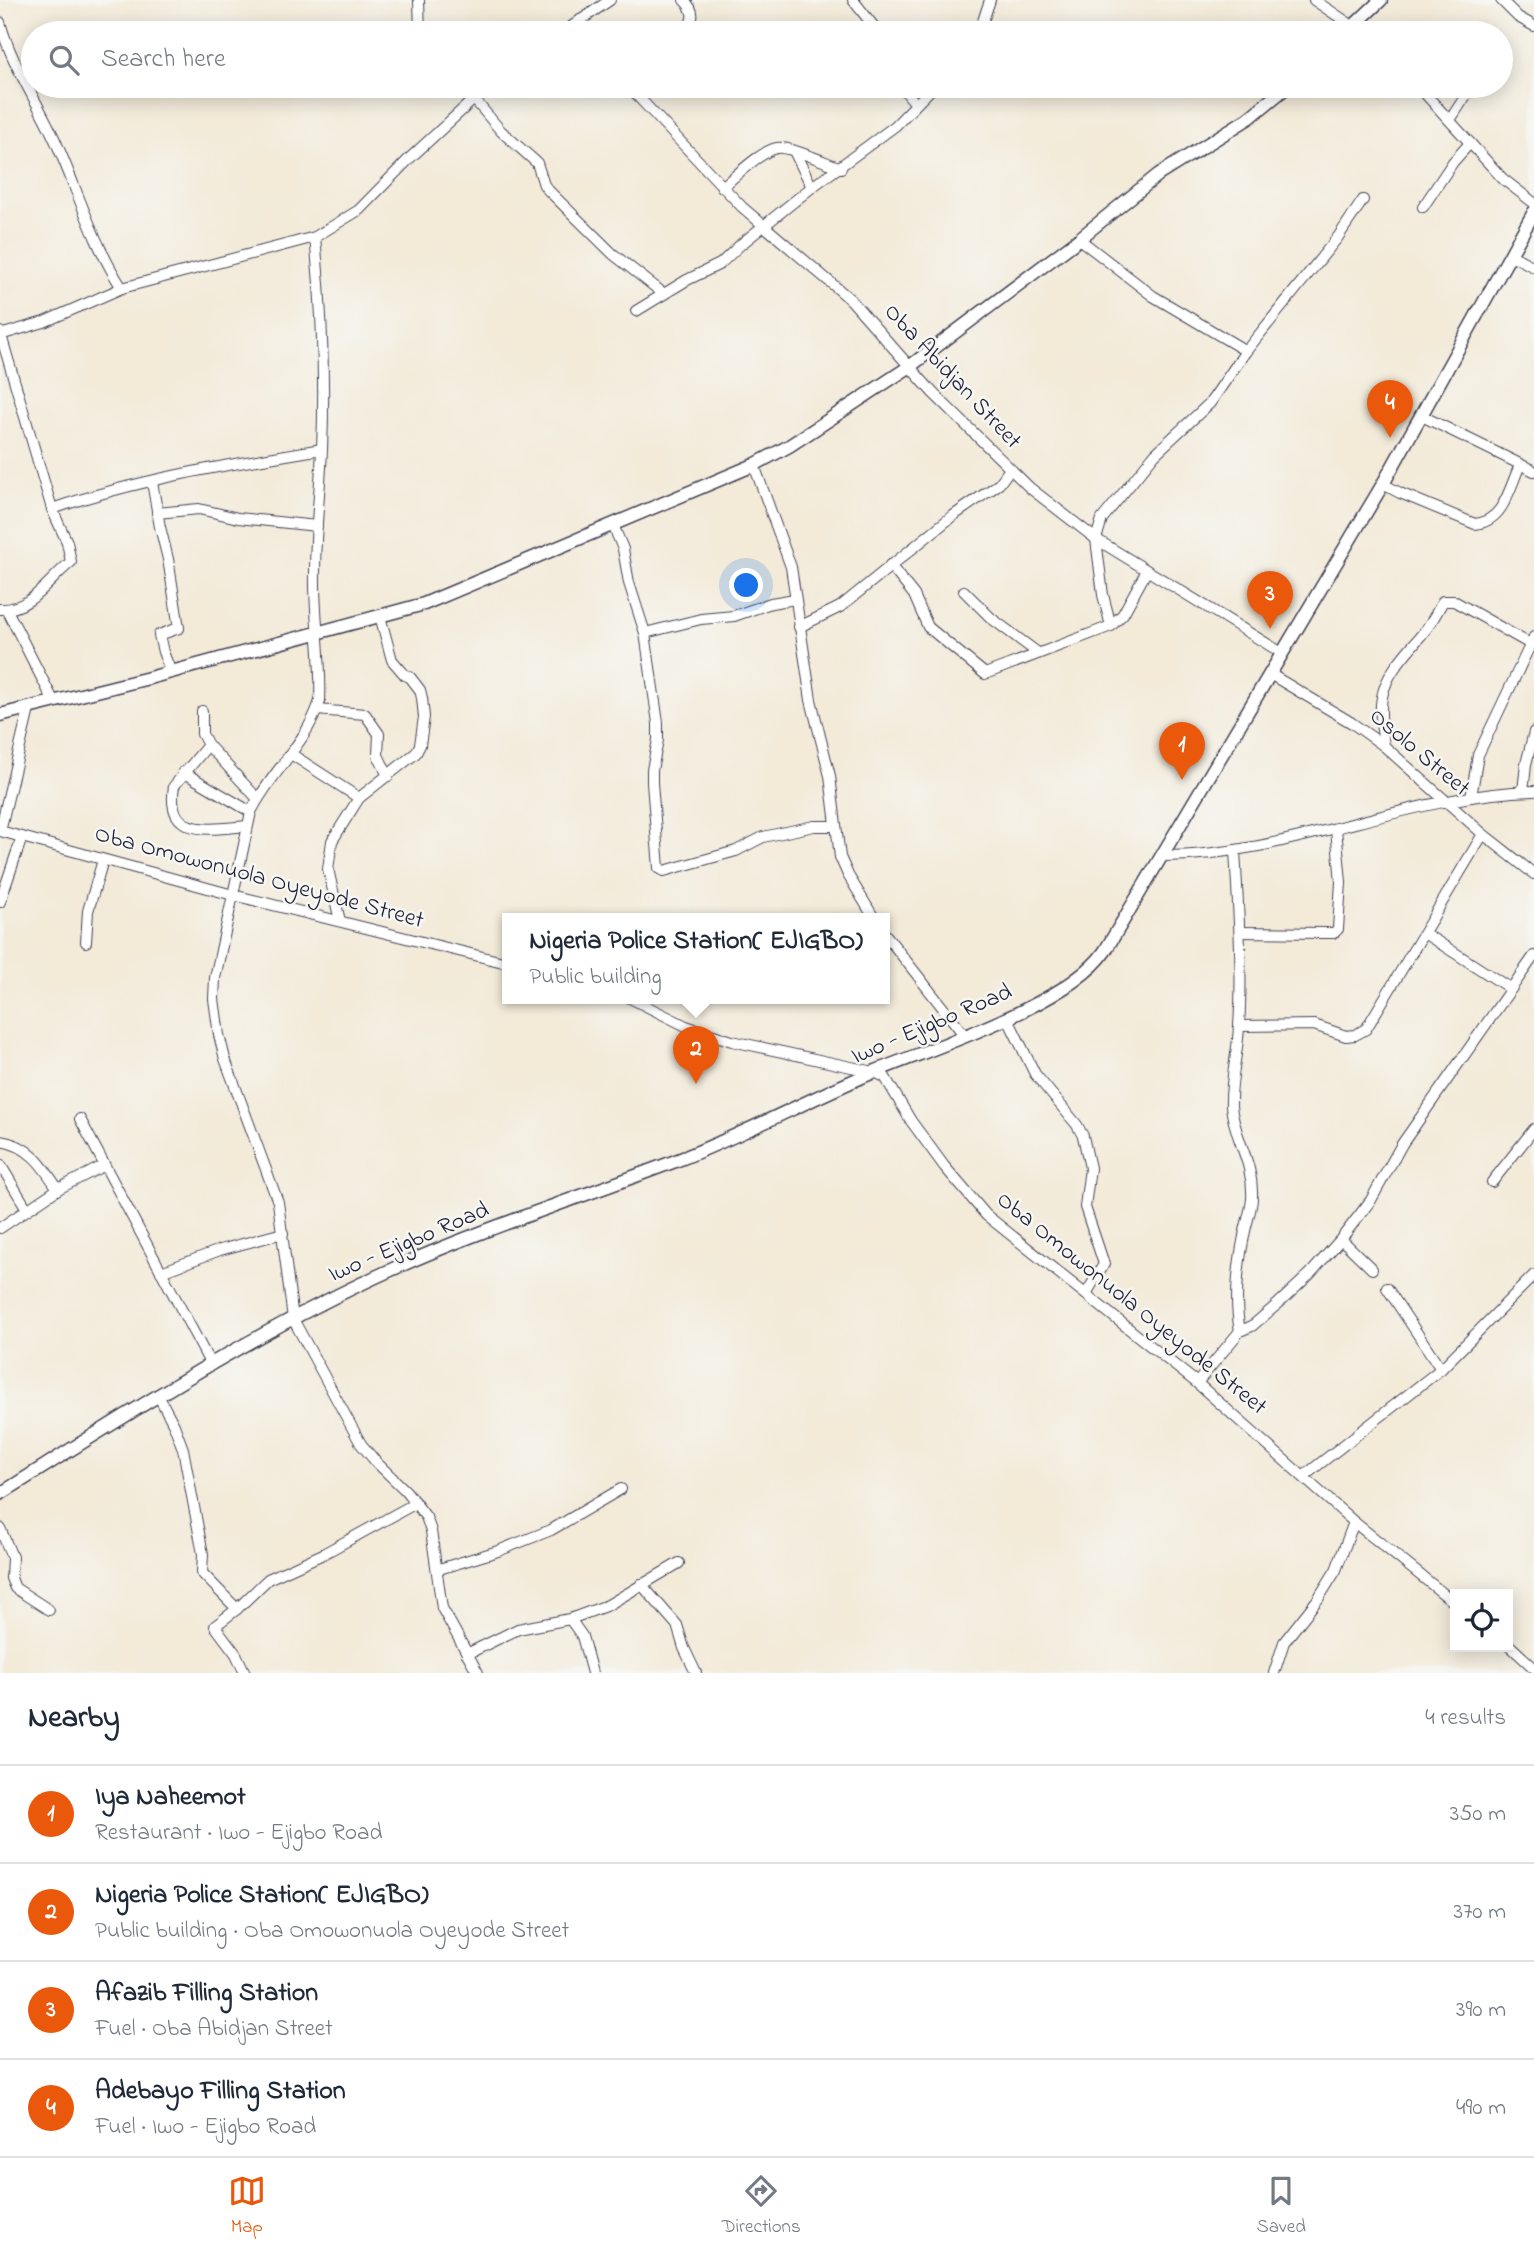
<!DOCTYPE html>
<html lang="en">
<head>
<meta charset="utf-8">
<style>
  :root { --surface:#fff; --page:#f2f2f3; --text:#1f2937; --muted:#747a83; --line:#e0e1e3; --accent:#ea580c }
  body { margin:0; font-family:"Indie Flower",sans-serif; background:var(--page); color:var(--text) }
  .controls { position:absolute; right:21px; bottom:21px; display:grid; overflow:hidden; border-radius:0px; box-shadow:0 4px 18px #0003 }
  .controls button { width:63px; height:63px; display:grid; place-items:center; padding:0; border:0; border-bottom:2px solid var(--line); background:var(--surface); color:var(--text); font:35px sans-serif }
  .you { position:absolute; left:747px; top:586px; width:24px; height:24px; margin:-18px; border:5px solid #fff; border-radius:50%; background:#1a73e8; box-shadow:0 0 0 10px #1a73e833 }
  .badge { display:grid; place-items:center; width:46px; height:46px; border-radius:50%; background:var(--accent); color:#fff; font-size:23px; font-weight:700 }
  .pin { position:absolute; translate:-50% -58px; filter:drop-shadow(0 2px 4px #0008) }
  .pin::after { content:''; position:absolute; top:37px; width:24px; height:21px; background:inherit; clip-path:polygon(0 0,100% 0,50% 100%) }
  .popup { position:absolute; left:502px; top:913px; width:388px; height:91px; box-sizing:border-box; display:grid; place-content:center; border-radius:0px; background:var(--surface); filter:drop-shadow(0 2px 5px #0005); font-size:23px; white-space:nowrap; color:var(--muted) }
  .popup b { font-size:26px; color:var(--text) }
  .popup::after { content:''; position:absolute; left:50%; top:100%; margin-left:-14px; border:14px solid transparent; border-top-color:var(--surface) }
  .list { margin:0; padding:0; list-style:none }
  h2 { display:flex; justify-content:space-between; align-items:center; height:91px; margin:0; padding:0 28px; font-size:30px }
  h2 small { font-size:23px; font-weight:400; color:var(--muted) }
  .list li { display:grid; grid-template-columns:46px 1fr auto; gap:21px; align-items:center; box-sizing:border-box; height:98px; padding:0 28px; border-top:2px solid var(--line) }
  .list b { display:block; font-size:26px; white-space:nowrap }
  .list p { margin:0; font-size:23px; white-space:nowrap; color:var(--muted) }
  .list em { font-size:23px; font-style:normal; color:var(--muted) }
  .icon { flex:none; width:38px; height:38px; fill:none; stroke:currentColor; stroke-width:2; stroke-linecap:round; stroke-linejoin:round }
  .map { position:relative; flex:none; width:1534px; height:1673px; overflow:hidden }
  .search { position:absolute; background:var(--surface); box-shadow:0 4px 18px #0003; left:21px; right:21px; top:21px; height:77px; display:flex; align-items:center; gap:18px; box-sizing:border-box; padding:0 24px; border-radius:38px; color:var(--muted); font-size:26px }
  .sheet { height:483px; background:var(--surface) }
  nav { display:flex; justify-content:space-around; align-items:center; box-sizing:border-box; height:98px; border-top:2px solid var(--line); background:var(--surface); font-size:19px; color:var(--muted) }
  nav a { display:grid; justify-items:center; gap:4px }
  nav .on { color:var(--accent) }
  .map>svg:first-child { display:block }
</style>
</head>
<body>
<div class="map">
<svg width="1534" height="1673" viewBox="0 0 1534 1673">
  <rect width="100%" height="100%" fill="#f6f6f2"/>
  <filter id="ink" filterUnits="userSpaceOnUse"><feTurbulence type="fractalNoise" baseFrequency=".0143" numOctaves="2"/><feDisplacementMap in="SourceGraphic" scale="14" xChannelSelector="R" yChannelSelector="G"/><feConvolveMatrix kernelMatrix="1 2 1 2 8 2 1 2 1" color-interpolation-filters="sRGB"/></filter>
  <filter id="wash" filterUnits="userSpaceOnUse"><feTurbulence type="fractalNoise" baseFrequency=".00686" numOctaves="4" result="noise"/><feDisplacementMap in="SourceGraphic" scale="28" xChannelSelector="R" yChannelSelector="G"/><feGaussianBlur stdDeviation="1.57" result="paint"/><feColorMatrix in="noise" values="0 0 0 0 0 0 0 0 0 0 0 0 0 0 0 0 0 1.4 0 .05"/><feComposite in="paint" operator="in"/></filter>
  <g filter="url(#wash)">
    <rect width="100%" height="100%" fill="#f3ead8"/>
  </g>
  <g filter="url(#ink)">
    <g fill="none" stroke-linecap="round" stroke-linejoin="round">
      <defs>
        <g id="minor">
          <polyline points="419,0 420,33"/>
          <path d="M 684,0 C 696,12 694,19 685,33"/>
          <polyline points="853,0 879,33"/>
          <polyline points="1314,0 1363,33"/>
          <polyline points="1501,0 1518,17 1534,26"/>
          <polyline points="580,20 589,33"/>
          <path d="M 0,22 C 11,64 37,100 55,140 C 77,189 93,243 122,288"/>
          <polyline points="562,33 610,0"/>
          <polyline points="976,33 983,21 990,0"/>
          <polyline points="463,86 501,131 537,163 544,185 549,191 613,254 664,294"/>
          <polyline points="628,86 742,207 851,300 933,393 1030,488 1096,539 1282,653"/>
          <polyline points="901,86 916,104"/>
          <polyline points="1418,86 1503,179 1534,203"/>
          <polyline points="1450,120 1472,86"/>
          <polyline points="794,151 812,187"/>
          <path d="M 722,187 C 736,176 761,151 777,148 C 789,146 827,163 841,168"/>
          <polyline points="1423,207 1453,162 1470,143"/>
          <path d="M 315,237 C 322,308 325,379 322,450 C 320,491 315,532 315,573 C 314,616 322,658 320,701 C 307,743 270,773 251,812 L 215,978 L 214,999 L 219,1035 L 225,1059 L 278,1202 L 293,1319 L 361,1444 L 376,1462 L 406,1491 L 426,1517 L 431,1531 L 442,1608 L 478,1673"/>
          <polyline points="1079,239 1153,296 1246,351"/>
          <polyline points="1511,255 1534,267"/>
          <polyline points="636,311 687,280 720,264 740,245 812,187 895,126 934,86"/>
          <path d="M 0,332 L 52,509 L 67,542 L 71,562 C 50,578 31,611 0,609"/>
          <polyline points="0,335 44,322 122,288 315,237 359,210 410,158 474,99 492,86"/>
          <polyline points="1422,416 1534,471"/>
          <polyline points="754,465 791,567 811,700 830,776 840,857 848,875 874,918"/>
          <polyline points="152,482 160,527 168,559 179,628 159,635 163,652 171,672"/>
          <path d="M 1383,484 L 1400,493 L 1475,524 C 1504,521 1509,489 1520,465"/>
          <path d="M 52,509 C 139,479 231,464 322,449"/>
          <polyline points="157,513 199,509 238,518 317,526"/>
          <polyline points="613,525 623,549 629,583 645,633 658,723 658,740 652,770 652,783 659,868 664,871 736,851 763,837 814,826 836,826"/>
          <polyline points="890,565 914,595 928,627 985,674 1111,626 1123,614 1146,572"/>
          <polyline points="964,591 991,618 1038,653"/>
          <polyline points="7,610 54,702"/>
          <polyline points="1111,626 1103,595 1096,539 1102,519 1155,454 1210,403 1246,351 1338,237 1363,200"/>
          <polyline points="799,627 840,607 950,518 999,484 1010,469"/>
          <polyline points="645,633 701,619 734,616 771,603 795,599"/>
          <polyline points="1270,674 1352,723 1384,746 1483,834 1534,874"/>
          <polyline points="317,710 365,714 379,734 378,755 388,776"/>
          <polyline points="202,711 202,734 208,745 257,798"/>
          <path d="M 208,745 L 174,786 C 165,839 211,829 247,826"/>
          <path d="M 1384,746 C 1382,730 1379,713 1382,697 C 1387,671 1407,653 1423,633 C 1431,624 1437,612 1443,601 L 1454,601 L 1530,644"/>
          <polyline points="291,754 359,798"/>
          <polyline points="183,772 251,812"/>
          <polyline points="1523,791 1526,764 1534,732"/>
          <polyline points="1471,797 1478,755 1534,637"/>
          <polyline points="0,831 233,895 507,963"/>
          <polyline points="0,831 29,709"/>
          <path d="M 1235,850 C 1238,908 1243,967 1239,1026 C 1238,1053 1230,1079 1231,1106 C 1234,1139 1254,1161 1252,1199 C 1251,1211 1246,1224 1244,1236 C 1238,1266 1234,1301 1240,1331"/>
          <path d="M 1161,856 C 1288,857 1407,794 1534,791"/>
          <polyline points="0,902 22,837"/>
          <polyline points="340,921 328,869 332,841 359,798 416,753 420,745 424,717 422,698 420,690 410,677 405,675 392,660 380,616"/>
          <polyline points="1240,932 1323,933 1334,933 1338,929 1341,882 1336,829"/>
          <polyline points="1424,933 1511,989"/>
          <polyline points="885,934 965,1036"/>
          <polyline points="86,942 88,911 103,860"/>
          <polyline points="630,998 686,1026 732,1041 874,1072 885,1077 911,1121 944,1166 986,1215 1197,1383 1354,1522 1455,1603"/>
          <polyline points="1007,1017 1035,1074 1077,1125 1083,1136 1090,1168 1085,1207 1104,1264 1086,1294"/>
          <polyline points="1239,1026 1314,1025 1346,1036 1355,1035 1366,1029 1483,834"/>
          <polyline points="80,1119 211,1365"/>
          <path d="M 0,1141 C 30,1145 43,1166 58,1189"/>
          <polyline points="0,1164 27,1209"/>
          <polyline points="1492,1182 1534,1129"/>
          <polyline points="0,1228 58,1189 103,1166"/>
          <polyline points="1341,1239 1372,1269"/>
          <polyline points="161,1272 220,1250 283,1233"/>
          <polyline points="1387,1288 1441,1369"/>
          <polyline points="1197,1383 1240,1331 1252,1326 1279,1303 1310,1274 1341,1239 1371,1200 1402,1144 1534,956"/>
          <polyline points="158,1395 174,1425 183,1449 203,1554 202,1573 237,1609"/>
          <polyline points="1304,1476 1441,1369 1534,1275"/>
          <polyline points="0,1528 12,1557 11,1578 15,1588 49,1610"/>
          <polyline points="439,1569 498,1551 551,1530 621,1489"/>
          <polyline points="641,1584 677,1625 684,1648 696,1673"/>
          <polyline points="570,1619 582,1636 592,1673"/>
          <polyline points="1508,1644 1534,1668"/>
          <polyline points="467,1654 518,1629 570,1619 608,1605 679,1563"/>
          <polyline points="245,1673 236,1654 215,1626 237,1609 268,1579 323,1554 416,1503"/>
          <polyline points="1274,1673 1284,1642 1318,1599 1336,1570 1354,1522"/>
        </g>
        <g id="major">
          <polyline points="1346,33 1381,0"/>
          <polyline points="0,715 149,678 424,604 754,465 789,446 909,367 1079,239 1158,175 1249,118 1288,86"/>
          <path d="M 0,1494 C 128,1414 255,1331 393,1269 C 486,1227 583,1197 678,1160 C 745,1134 809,1099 876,1071 C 937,1046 1069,1004 1105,951 L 1383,484 L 1534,212"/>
        </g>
      </defs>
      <use href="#minor" stroke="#414053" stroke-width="12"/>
      <use href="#major" stroke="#414053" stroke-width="15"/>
      <use href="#minor" stroke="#fff" stroke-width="10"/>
      <use href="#major" stroke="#fff" stroke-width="12"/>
    </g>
  </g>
  <g text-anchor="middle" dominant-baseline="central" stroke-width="5" stroke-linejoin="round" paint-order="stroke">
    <g font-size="24" fill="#22223b" stroke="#f6f6f2">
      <text transform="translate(952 377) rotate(47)">Oba Abidjan Street</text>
      <text transform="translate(1419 753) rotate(40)">Osolo Street</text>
      <text transform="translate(259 878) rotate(15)">Oba Omowonuola Oyeyode Street</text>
      <text transform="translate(932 1025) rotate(-23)">Iwo - Ejigbo Road</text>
      <text transform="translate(409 1243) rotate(-23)">Iwo - Ejigbo Road</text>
      <text transform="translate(1131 1304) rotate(39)">Oba Omowonuola Oyeyode Street</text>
    </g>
  </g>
</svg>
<div class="controls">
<button><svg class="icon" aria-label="locate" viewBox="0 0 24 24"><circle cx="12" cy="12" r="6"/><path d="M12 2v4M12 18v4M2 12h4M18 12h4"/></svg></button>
</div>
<div class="you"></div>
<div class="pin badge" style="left:1182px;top:780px">1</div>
<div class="pin badge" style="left:696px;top:1084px">2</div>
<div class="popup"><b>Nigeria Police Station( EJIGBO)</b>Public building</div>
<div class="pin badge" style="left:1270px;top:629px">3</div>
<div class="pin badge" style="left:1390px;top:438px">4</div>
<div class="search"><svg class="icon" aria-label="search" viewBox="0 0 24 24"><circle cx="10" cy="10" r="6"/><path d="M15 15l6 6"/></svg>Search here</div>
</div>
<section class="sheet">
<h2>Nearby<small>4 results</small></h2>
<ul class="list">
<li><span class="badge">1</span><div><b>Iya Naheemot</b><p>Restaurant · Iwo - Ejigbo Road</p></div><em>350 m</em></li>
<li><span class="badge">2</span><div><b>Nigeria Police Station( EJIGBO)</b><p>Public building · Oba Omowonuola Oyeyode Street</p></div><em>370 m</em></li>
<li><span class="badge">3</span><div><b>Afazib Filling Station</b><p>Fuel · Oba Abidjan Street</p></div><em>390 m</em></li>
<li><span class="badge">4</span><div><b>Adebayo Filling Station</b><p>Fuel · Iwo - Ejigbo Road</p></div><em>490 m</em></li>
</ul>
</section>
<nav>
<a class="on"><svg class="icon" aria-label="map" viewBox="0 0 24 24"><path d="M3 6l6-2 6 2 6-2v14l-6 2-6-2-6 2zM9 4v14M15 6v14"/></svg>Map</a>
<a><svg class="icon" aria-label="directions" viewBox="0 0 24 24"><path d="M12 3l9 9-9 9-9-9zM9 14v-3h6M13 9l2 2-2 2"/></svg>Directions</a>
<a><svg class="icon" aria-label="saved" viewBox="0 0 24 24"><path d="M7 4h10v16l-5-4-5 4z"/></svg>Saved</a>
</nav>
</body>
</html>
